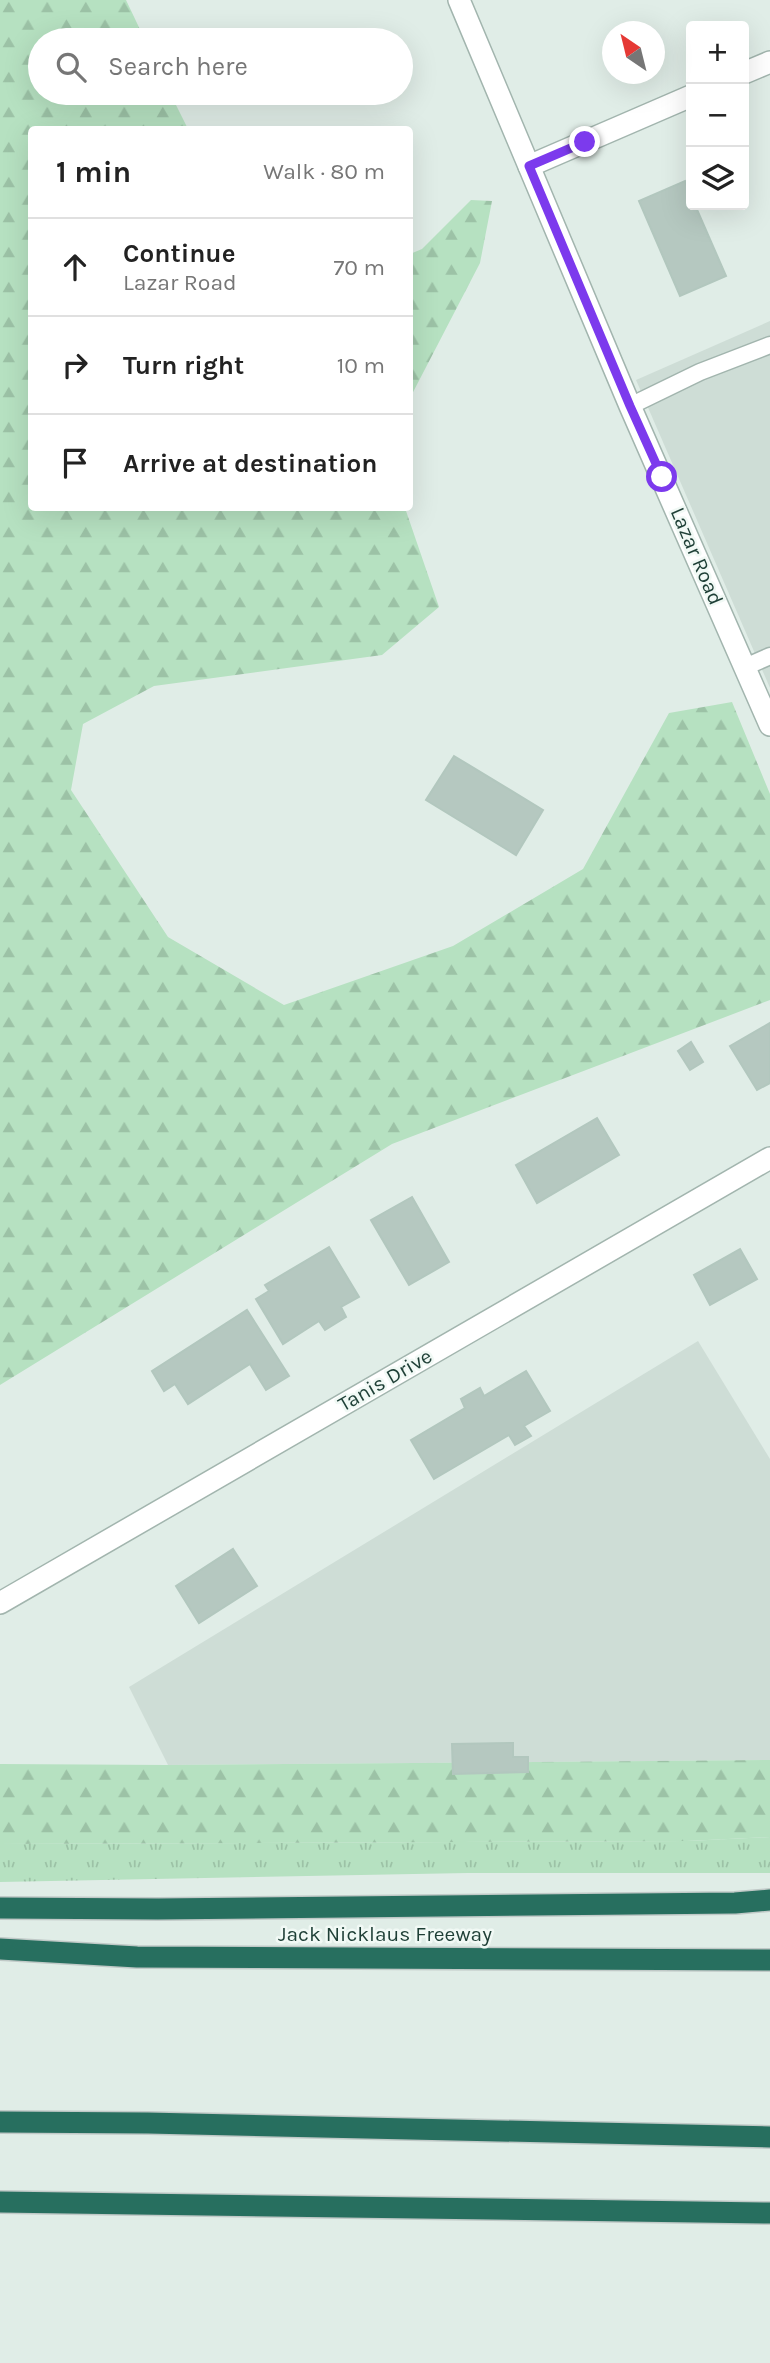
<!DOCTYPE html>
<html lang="en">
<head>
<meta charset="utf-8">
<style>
  :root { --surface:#fff; --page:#f6f6f6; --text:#222; --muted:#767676; --line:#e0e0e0 }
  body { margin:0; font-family:Karla,sans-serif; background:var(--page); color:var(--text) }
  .controls { position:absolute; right:21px; top:21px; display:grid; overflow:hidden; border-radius:7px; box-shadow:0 7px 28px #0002 }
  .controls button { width:63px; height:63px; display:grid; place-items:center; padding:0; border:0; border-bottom:2px solid var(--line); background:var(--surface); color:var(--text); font:35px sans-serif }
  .compass { position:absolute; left:602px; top:21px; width:63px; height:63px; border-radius:50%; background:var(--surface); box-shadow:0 7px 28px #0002; rotate:325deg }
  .stop { position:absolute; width:21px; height:21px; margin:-16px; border:5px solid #7c3aed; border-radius:50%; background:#fff }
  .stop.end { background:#7c3aed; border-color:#fff; box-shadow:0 2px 7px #0008 }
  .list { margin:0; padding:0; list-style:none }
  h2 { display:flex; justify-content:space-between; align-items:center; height:91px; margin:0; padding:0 28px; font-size:30px }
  h2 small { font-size:23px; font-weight:400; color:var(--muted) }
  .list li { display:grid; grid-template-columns:46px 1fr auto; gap:21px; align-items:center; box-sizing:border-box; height:98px; padding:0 28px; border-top:2px solid var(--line) }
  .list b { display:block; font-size:26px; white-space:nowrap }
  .list p { margin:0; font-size:23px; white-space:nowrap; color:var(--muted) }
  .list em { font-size:23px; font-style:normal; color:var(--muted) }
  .icon { flex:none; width:38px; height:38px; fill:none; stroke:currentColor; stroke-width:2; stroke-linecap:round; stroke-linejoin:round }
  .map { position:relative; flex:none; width:770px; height:2363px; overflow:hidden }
  .search { position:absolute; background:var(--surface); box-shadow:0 7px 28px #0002; left:28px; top:28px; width:385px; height:77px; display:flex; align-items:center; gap:18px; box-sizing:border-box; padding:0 24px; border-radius:38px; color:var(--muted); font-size:26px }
  .panel { position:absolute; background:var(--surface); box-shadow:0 7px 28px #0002; left:28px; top:126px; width:385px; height:385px; border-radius:7px }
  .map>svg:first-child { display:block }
</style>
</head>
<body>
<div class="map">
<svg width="770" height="2363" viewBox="0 0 770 2363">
  <defs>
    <pattern id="grass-tufts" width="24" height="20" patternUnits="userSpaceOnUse" patternTransform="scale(1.75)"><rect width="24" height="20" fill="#b6e1c1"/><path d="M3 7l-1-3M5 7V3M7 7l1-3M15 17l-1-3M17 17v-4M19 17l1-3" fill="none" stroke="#9cc2a6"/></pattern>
    <pattern id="forest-firs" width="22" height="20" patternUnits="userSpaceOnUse" patternTransform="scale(1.75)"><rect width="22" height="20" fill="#b6e1c1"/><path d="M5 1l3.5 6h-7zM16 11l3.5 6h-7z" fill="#9cc2a6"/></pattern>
  </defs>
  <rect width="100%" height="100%" fill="#e0ede7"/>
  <g fill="#ceddd6">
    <polygon points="770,321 770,688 636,380"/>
    <polygon points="698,1341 770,1459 770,1760 168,1765 129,1687"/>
  </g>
  <polygon fill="url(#grass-tufts)" points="770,1837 770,1873 468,1873 0,1882 0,1844 687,1841"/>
  <g fill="url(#forest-firs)">
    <polygon points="0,0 126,0 145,40 40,40 40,93 170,93 188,129 32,130 32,508 405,508 439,607 382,655 154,686 83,724 71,790 168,937 284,1005 453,946 583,869 669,713 732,702 770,794 770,1000 392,1144 0,1385"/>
    <polygon points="471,200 492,201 480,263 410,398 410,254 422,249"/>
    <polygon points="770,1760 770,1837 687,1841 0,1844 0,1764 168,1765"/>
  </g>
  <g fill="#b5c8c0" stroke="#b2c7be" stroke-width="2">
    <polygon points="685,181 691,195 691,205 695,205 726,276 680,296 639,201"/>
    <polygon points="454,756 543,810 516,855 426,800"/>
    <polygon points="770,1023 770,1083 757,1090 730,1046"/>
    <polygon points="691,1042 703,1062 690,1070 678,1051"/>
    <polygon points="597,1118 619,1155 537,1203 516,1165"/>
    <polygon points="412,1197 449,1262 409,1285 371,1220"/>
    <polygon points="329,1247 359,1297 341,1307 346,1317 325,1330 319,1321 283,1344 256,1299 269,1291 265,1285"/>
    <polygon points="740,1249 757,1279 710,1305 694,1275"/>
    <polygon points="247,1310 289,1376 266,1390 250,1364 188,1404 175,1384 164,1391 152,1371"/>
    <polygon points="526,1371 550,1411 524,1426 531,1436 515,1445 509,1435 434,1479 411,1440 465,1408 461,1399 480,1388 484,1396"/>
    <polygon points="233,1549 257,1586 199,1623 176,1586"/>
    <polygon points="513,1743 513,1757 528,1757 528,1772 453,1774 452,1744"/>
  </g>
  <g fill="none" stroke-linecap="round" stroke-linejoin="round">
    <defs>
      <g id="service">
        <polyline points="630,406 700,372 770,345"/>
        <polyline points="745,667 770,656"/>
      </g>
      <g id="minor">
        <polyline points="459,0 630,406 770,725"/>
        <polyline points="744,73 770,62"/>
        <polyline points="529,166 691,96"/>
        <polyline points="0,1603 770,1158"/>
      </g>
      <g id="motorway">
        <polyline points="0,1908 158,1909 735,1903 770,1900"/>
        <polyline points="0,1949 137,1957 770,1960"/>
        <polyline points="0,2122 148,2123 770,2137"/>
        <polyline points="0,2202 770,2213"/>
      </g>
    </defs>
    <use href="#service" stroke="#a2b5ae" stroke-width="19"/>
    <use href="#minor" stroke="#a2b5ae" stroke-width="24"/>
    <use href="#motorway" stroke="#c0c9c7" stroke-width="24"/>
    <use href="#service" stroke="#fff" stroke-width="16"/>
    <use href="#minor" stroke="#fff" stroke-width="21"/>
    <use href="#motorway" stroke="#276f5f" stroke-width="21"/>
  </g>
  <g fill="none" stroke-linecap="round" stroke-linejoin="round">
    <polyline stroke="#7c3aed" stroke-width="9" points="585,142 529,166 630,406 662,477"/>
  </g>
  <g text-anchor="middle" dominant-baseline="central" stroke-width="5" stroke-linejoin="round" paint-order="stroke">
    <g font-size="21" fill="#1e3f36" stroke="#f1f9f5">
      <text transform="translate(697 556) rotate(67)">Lazar Road</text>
      <text transform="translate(385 1380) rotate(-30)">Tanis Drive</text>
      <text x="385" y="1934">Jack Nicklaus Freeway</text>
    </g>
  </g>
</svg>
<div class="controls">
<button>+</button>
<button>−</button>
<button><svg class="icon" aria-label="layers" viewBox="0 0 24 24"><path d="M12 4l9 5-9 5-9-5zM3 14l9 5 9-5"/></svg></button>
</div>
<svg class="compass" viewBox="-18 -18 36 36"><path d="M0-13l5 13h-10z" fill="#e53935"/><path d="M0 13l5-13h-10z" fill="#767676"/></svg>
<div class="stop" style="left:662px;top:477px"></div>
<div class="stop end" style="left:585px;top:142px"></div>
<div class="search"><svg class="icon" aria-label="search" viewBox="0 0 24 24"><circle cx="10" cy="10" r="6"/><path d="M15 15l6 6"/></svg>Search here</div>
<section class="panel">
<h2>1 min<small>Walk · 80 m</small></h2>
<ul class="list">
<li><svg class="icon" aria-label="ahead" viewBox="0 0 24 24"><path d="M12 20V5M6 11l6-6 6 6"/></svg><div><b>Continue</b><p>Lazar Road</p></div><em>70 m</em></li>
<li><svg class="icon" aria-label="right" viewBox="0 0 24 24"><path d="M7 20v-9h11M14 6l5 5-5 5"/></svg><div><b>Turn right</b></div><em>10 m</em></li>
<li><svg class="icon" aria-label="arrive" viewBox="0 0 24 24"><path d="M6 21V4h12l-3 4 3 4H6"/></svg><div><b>Arrive at destination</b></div></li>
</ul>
</section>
</div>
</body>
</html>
